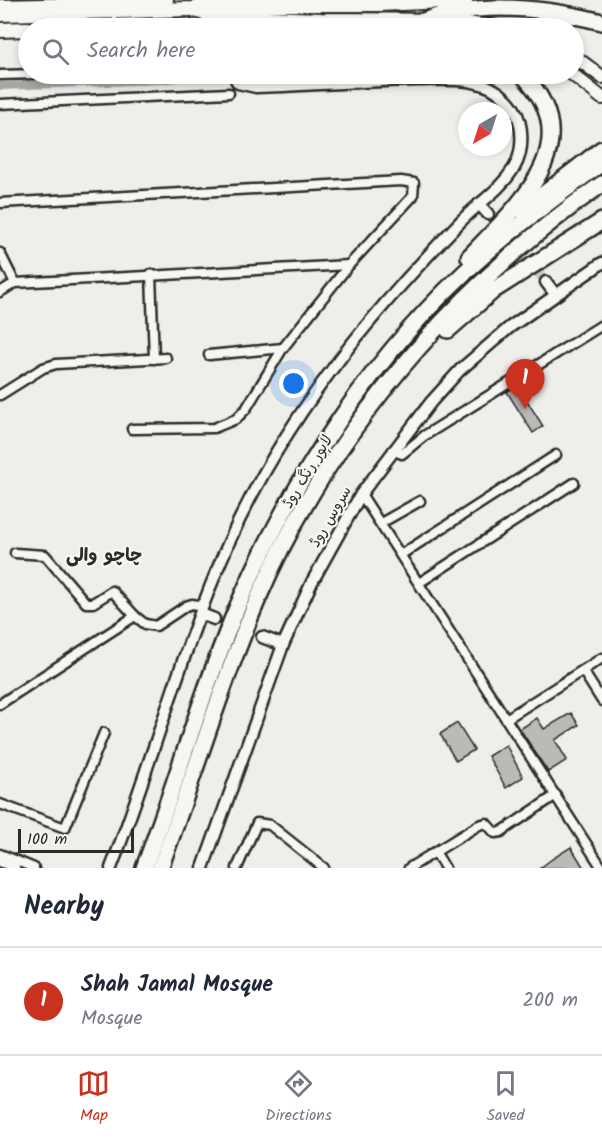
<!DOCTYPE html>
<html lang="en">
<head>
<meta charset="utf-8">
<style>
  :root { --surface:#fff; --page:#f2f2f3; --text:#1f2937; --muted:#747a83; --line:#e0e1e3; --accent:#c8321e }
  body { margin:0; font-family:Kalam,"Playpen Sans Arabic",sans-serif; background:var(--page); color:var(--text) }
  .compass { position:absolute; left:458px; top:102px; width:54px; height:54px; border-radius:50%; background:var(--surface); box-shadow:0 3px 9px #0003; rotate:219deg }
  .scale { position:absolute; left:18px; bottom:15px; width:116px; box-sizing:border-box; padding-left:6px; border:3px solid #2b2b2b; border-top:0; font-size:16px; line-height:21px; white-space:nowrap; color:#2b2b2b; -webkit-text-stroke:4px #f6f6f2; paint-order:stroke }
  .you { position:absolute; left:294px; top:384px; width:21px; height:21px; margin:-15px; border:4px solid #fff; border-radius:50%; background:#1a73e8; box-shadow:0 0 0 9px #1a73e833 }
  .badge { display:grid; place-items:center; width:39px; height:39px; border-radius:50%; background:var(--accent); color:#fff; font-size:20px; font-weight:700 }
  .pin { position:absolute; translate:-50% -50px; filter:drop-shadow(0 2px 3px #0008) }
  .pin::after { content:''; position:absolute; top:32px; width:21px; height:18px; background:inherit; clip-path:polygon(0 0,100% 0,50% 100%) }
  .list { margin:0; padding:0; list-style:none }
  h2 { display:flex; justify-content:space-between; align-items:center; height:78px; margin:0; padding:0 24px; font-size:26px }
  h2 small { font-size:20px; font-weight:400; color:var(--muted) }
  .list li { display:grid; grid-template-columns:39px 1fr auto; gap:18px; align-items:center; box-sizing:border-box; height:108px; padding:0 24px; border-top:2px solid var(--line) }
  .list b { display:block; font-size:22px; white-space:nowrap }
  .list p { margin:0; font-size:20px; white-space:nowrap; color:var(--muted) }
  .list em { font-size:20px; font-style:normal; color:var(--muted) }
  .icon { flex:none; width:33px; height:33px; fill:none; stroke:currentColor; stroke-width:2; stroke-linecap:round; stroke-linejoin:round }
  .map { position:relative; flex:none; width:602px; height:868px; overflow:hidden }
  .search { position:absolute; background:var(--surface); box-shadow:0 3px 9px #0003; left:18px; right:18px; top:18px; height:66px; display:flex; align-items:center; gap:15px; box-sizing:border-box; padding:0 21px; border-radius:33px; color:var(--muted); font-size:22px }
  .sheet { height:186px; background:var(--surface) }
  nav { display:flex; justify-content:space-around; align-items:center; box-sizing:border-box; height:84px; border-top:2px solid var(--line); background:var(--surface); font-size:16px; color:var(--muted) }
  nav a { display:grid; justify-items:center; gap:3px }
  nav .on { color:var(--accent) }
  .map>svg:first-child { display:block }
</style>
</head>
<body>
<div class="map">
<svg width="602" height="868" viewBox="0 0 602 868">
  <rect width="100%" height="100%" fill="#eeeeea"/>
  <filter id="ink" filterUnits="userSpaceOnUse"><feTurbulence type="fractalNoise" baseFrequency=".0167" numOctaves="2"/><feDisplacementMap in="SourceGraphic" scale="12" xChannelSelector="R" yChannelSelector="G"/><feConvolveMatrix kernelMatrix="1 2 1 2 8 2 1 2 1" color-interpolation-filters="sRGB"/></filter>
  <g filter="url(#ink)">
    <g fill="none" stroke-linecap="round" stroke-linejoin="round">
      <polyline stroke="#a6a6a3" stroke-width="8" points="0,86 161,80 211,74"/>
    </g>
    <g fill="#babab7" stroke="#2b2b2b" stroke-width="1.5">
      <polygon points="517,385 543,426 533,433 507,392"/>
      <polygon points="571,713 579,725 555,740 567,760 548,772 520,729 537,718 544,729"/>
      <polygon points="457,723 474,750 456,761 440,734"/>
      <polygon points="506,745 523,777 506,788 488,756"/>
      <polygon points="571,847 584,868 540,868 552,859"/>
    </g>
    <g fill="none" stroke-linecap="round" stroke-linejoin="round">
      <g stroke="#c7c7c4" stroke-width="10" stroke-dasharray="10 5" stroke-linecap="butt">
        <polyline points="488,214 546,282"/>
        <polyline points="214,619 262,637"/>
      </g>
      <defs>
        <g id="minor">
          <polyline points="0,4 169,0"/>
          <polyline points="0,75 35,74"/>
          <polyline points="0,104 229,93"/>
          <polyline points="0,203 401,181 414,183 413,196 349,265 283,348 246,409 236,419 214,428 132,429"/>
          <polyline points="0,253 15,283 0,292"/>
          <polyline points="151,274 154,359"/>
          <polyline points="15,283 349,265"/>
          <polyline points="209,355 283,348"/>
          <polyline points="0,395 43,368 56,364 166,358"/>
          <polyline points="393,450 402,454 424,436 602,325"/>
          <polyline points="361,494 602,868"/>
          <polyline points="381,523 420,501"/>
          <polyline points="15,553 45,555 86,603 93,603 112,591 135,616"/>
          <polyline points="402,554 556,455"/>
          <polyline points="419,583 574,483"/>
          <polyline points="583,671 602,701"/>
          <polyline points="0,704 135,616 145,624 156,626 186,606 192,604 203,606"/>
          <polyline points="506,719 602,658"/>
          <polyline points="0,804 65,828 104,733"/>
          <polyline points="436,853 445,868"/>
          <polyline points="0,854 34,868"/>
          <polyline points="0,862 15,868"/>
          <polyline points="237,868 257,823 270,825 324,868"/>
          <polyline points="409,868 479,825 486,823 495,833 501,832 556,795"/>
        </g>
        <g id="tertiary">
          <polyline points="479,204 488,214"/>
          <polyline points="546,282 555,294"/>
          <polyline points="201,614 214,619"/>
          <polyline points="262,637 283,645"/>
          <path d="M 111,868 C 153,761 182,648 229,542 C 259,475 301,409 346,351 C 382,305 421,262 461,221 C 479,203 500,190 514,168 C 524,151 524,124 513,107 C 506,97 493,87 481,84 C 462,78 438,80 418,80 C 364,81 310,85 256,87 L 238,83 L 233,74"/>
          <polyline points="203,868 283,645 312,582 361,494 431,402 460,370 510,327 602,263"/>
        </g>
        <g id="secondary">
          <polyline points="451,21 505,28"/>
          <polyline points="574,56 602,77"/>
          <polyline points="572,74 602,98"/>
        </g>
        <g id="primary">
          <polyline points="195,10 214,16 321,20 451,21"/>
          <polyline points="0,14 193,9 213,4 379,4 465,0"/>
          <polyline points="49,28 142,25 191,28"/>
          <polyline points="0,30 28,29"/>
        </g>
        <g id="motorway">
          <path d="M 426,20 C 481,0 546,8 602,22"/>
          <polyline points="522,211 602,149"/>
          <path d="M 469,257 C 518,205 591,144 522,74"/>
          <polyline points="448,330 494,290 602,221"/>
          <path d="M 144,868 C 177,782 201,693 237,608 C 293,477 376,349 484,255 C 521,222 562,192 602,163"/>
          <path d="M 160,868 C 200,762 230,651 281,549 C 355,404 469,277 602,184"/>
        </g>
      </defs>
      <use href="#minor" stroke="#2b2b2b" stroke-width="13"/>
      <use href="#tertiary" stroke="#2b2b2b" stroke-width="15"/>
      <use href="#secondary" stroke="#2b2b2b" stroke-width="16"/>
      <use href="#primary" stroke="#2b2b2b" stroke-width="18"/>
      <use href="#motorway" stroke="#2b2b2b" stroke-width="20"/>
      <use href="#minor" stroke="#f6f6f2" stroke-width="8"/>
      <use href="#tertiary" stroke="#f6f6f2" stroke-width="10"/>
      <use href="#secondary" stroke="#f6f6f2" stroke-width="12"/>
      <use href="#primary" stroke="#f6f6f2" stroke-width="14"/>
      <use href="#motorway" stroke="#f6f6f2" stroke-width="15"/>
    </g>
  </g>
  <g text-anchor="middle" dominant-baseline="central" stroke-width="4.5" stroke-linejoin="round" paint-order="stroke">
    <g font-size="15" fill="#2b2b2b" stroke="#f6f6f2">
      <text transform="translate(308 472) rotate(-59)">لاہور رنگ روڈ</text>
      <text transform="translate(331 517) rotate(-60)">سروس روڈ</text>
    </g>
    <g font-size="18" font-weight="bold" fill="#2b2b2b" stroke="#f6f6f2">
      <text x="104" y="556">چاچو والی</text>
    </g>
  </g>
</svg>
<svg class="compass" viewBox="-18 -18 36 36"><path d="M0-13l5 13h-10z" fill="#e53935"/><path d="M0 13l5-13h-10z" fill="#747a83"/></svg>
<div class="scale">100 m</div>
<div class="you"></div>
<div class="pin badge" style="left:525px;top:409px">1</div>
<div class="search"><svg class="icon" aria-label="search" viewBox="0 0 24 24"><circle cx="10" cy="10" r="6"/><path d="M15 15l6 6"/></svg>Search here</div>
</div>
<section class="sheet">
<h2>Nearby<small></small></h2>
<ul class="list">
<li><span class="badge">1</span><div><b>Shah Jamal Mosque</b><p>Mosque</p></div><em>200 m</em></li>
</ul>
</section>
<nav>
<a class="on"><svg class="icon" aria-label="map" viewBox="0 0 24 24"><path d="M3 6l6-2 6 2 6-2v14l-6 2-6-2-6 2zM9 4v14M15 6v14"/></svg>Map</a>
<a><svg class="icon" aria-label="directions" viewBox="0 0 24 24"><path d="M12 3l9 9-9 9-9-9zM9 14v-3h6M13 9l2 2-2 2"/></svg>Directions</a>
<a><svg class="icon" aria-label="saved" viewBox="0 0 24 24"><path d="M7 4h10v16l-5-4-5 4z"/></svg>Saved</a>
</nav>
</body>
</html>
